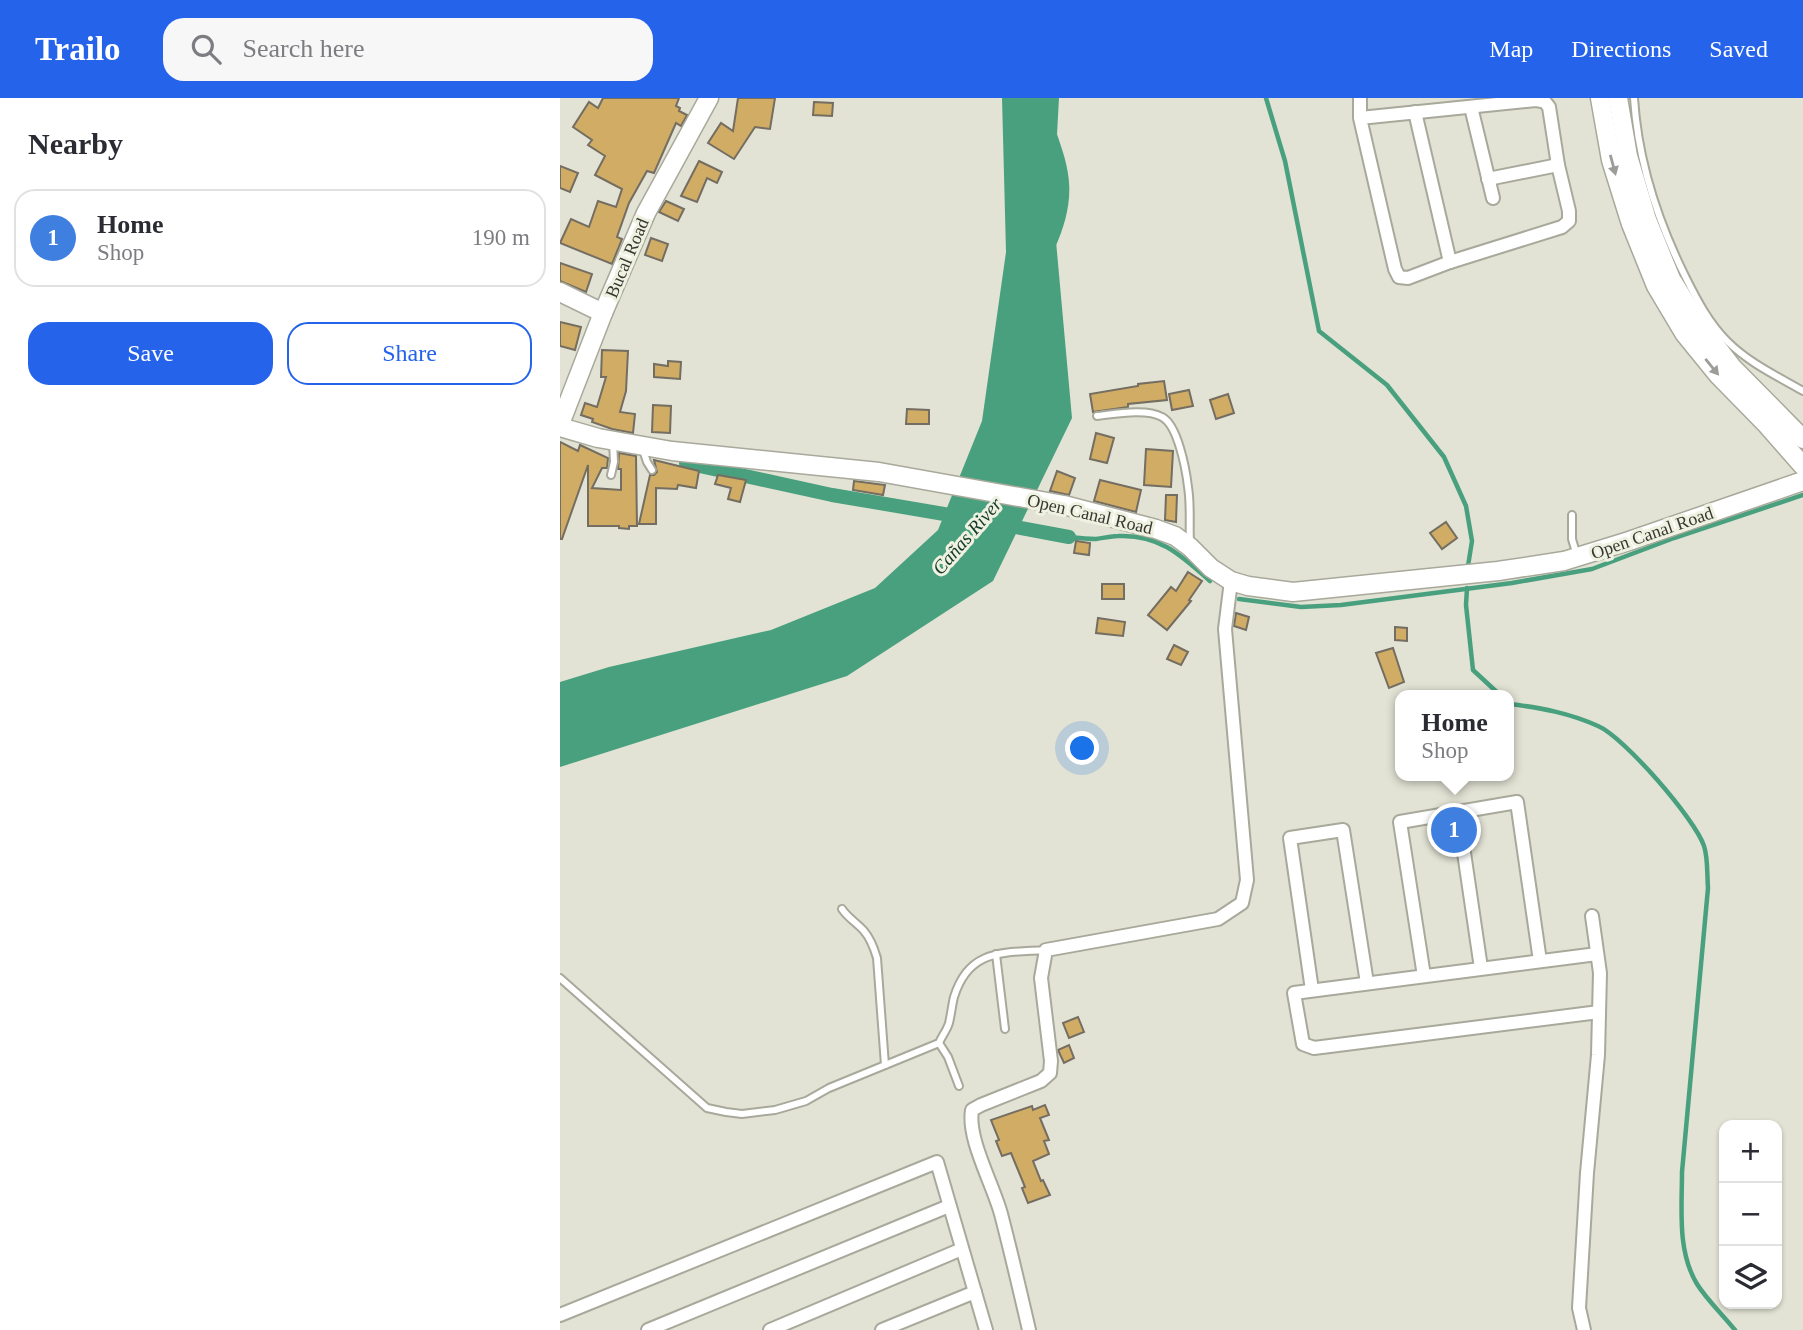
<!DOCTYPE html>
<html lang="en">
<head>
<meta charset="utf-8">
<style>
  :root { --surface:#fff; --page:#f7f7f7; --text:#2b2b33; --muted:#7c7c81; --line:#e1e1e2; --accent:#2563eb }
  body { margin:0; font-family:Georgia,serif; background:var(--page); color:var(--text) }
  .controls { position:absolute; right:21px; bottom:21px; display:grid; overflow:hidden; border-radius:14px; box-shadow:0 2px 5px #0004 }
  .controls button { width:63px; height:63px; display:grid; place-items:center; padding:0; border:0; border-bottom:2px solid var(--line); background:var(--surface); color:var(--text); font:35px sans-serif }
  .you { position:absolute; left:523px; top:651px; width:24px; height:24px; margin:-18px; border:5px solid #fff; border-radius:50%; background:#1a73e8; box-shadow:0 0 0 10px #1a73e833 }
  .badge { display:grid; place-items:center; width:46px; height:46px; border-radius:50%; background:var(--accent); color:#fff; font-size:23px; font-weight:700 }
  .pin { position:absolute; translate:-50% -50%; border:4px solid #fff; box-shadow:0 2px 7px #0006 }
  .popup { position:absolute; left:835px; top:592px; width:119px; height:91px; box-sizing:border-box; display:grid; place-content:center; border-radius:14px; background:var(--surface); filter:drop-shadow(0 2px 5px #0005); font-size:23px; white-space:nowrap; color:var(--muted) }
  .popup b { font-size:26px; color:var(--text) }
  .popup::after { content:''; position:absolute; left:50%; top:100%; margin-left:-14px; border:14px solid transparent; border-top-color:var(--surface) }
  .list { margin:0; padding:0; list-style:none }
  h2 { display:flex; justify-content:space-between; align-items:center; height:91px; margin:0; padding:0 28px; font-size:30px }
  h2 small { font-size:23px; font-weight:400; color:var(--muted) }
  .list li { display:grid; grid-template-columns:46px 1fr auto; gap:21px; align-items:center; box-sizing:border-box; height:98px; margin:0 14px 14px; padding:0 14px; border:2px solid var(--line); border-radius:21px }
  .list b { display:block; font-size:26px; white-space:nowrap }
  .list p { margin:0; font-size:23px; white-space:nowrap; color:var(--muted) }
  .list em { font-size:23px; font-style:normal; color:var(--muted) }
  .actions { display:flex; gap:14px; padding:21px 28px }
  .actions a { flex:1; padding:16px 0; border:2px solid var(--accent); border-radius:21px; text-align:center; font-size:24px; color:var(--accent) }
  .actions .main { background:var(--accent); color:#fff }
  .icon { flex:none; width:38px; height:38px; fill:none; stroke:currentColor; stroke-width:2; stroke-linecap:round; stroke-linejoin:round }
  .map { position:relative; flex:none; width:1243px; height:1232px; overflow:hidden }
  header { display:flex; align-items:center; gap:42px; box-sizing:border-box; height:98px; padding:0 35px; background:var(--accent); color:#fff }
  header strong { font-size:33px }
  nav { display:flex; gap:38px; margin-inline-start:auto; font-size:24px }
  .search { width:490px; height:63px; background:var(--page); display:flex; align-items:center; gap:18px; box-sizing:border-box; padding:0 24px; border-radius:21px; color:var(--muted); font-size:26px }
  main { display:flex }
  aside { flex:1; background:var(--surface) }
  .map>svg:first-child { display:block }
</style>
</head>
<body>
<header>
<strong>Trailo</strong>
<div class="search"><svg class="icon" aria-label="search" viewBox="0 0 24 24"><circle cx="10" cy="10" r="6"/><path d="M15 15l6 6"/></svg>Search here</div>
<nav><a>Map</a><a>Directions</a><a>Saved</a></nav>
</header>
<main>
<aside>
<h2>Nearby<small></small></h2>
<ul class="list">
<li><span class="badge" style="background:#3f7fe0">1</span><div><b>Home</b><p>Shop</p></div><em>190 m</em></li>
</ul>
<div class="actions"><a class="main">Save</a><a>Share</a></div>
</aside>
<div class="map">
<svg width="1243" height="1232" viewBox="0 0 1243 1232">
  <rect width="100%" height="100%" fill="#e2e3d4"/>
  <polygon fill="#49a07e" points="442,0 499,0 493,110 512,320 433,483 287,578 0,669 0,584 49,569 211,532 315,490 378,432 422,323 446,154"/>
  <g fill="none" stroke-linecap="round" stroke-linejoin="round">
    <g stroke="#49a07e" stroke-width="4.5">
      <polyline points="706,0 725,63 759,233 827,287 884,359 906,408 912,443 908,468"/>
      <path d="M 509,439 C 518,440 527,441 536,441 C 544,440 551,438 558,438 C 599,436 621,457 650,483"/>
      <polyline points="907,490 906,507 913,572 940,597"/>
      <polyline points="679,501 741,509 781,507 952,485 1032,471 1114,440 1243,397"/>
      <path d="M 948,605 L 950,606 C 982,610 1009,615 1038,628 C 1064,639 1135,721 1144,748 C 1148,759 1147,778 1148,790 L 1122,1074 C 1122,1111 1117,1153 1137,1186 C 1147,1202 1163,1217 1175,1232"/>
    </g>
    <g stroke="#49a07e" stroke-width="14">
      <polyline points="126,365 272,397 402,419"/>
      <polyline points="440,426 509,439"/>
    </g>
    <path stroke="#49a07e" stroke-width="24" d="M 473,0 C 489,61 513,83 483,147"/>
  </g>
  <g fill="#d0ac65" stroke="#746d61" stroke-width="2">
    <polygon points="43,0 119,0 116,8 120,10 119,13 127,17 121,28 116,25 94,75 87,73 69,105 57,139 62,141 52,166 0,145 11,121 29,129 38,103 56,109 62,91 35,77 45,58 28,47 32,42 13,29 29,4 38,10"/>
    <polygon points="178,0 215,0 210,31 195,29 174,61 148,45 161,25 173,33"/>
    <polygon points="254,4 273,5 272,18 253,17"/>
    <polygon points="139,63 162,74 157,85 147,80 137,104 121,98"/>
    <polygon points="0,68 18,75 10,94 0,90"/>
    <polygon points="106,103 124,111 118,123 99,114"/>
    <polygon points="91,140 108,146 102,163 85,157"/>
    <polygon points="0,165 32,176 26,194 0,183"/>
    <polygon points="0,224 21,229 15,252 0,248"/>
    <polygon points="42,252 68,253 66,293 60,314 75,316 73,335 52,331 32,324 33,321 21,317 25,305 37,309 46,279 41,279"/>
    <polygon points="108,263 121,264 120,281 94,279 94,266 108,268"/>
    <polygon points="604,283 607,302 568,306 568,309 533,314 530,296 578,288 578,286"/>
    <polygon points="629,292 633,308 612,312 609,296"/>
    <polygon points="668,296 674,315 656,321 650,302"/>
    <polygon points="93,307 111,308 110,335 92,334"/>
    <polygon points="347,311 369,312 369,326 346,326"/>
    <polygon points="536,335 554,340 547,365 530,361"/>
    <polygon points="0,344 18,353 20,347 48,360 47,370 42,370 32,390 61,392 61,371 58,371 59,355 76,358 77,428 69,428 69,431 59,430 59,428 28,428 28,367 2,441 0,441"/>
    <polygon points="586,351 613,353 611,389 584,387"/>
    <polygon points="94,362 139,373 136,390 118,387 117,391 96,390 96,426 79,426 90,377 94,377 97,374"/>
    <polygon points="497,373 515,380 509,397 490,393"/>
    <polygon points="158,377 186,382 180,404 168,401 171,390 155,386"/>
    <polygon points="540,382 581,392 576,414 534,403"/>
    <polygon points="294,383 325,387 323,397 293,392"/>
    <polygon points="606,397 617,397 616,424 605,422"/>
    <polygon points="886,424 897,440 882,451 870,435"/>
    <polygon points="516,443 530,445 529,457 514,455"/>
    <polygon points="628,474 642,483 629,502 631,503 607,532 588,517 611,489 616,493"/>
    <rect x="542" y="486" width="22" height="15"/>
    <polygon points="676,515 689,519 686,532 674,528"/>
    <polygon points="538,520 565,524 563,538 536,535"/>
    <polygon points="835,529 847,530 847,543 835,542"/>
    <polygon points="614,547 628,554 621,567 607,561"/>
    <polygon points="833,550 844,584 829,590 816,555"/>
    <polygon points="518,919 524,934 509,940 503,925"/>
    <polygon points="509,947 514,960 504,965 498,952"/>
    <polygon points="485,1007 489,1017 480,1020 489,1042 484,1043 489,1056 473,1063 481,1083 483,1082 490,1097 468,1105 462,1090 465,1089 451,1055 442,1058 436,1043 439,1042 431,1022 472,1008 473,1012"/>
  </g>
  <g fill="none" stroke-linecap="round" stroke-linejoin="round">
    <defs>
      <g id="lane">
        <path d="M 1074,0 C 1078,63 1098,124 1126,180 C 1137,202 1149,225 1167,243 C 1189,265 1217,278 1243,293"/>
        <path d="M 537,318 C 555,316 586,310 602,319 C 618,327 626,372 628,389 C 631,407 629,426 630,444"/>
        <polyline points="83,352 87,364 92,372"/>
        <polyline points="51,377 54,364 53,344"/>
        <polyline points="1012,417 1012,441 1017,458"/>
        <path d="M 282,811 C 288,820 297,825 304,833 C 311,841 314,850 317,860 L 325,967"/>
        <polyline points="436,856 445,931"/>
        <path d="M 0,880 L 147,1010 L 166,1014 L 182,1016 L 215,1012 L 246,1003 L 269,990 L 379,945 C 382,938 387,932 389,925 C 391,917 392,907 394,899 C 409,850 444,855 486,852"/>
        <polyline points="379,945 388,959 399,988"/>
      </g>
      <g id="street">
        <polyline points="800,0 800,20 835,171 839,179 848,180 890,164 1002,129 1009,123 1009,113 998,67 989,9 985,4 976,2 800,20"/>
        <polyline points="911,9 933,100"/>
        <polyline points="855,14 890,164"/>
        <polyline points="928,81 998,67"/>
        <polyline points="898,714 921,870"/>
        <polyline points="1037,856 734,895 743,946 754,950 1039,914"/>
        <polyline points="864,878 840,724 957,704 980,863"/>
        <polyline points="752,892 730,740 783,732 807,885"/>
        <polyline points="0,1217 377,1064 426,1232"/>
        <polyline points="88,1232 389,1108"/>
        <polyline points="210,1232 402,1151"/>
        <polyline points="322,1232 415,1194"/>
        <path d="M 469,1232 C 460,1193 451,1154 441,1116 C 433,1086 407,1041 412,1012 L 421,1007 L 481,983 L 490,975 L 491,963 L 481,880 L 486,852 L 658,821 L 682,805 L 687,782 L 665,531 L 671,483"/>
        <polyline points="1024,1232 1019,1210 1027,1075 1038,957 1040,875 1032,818"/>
      </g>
      <g id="secondary">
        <polyline points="1040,0 1051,62 1071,126 1096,188 1124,235 1159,278 1207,327 1243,368"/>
        <polyline points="1058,0 1068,58 1087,122 1111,181 1138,225 1172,269 1243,341"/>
        <polyline points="0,194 43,215"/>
        <polyline points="0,326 43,215 86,115 149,0"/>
        <polyline points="0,329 38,340 112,353 319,374 504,407 596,431 615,438 630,449 651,470 671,483 688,488 733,494 938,473 1004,463 1069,443 1243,383"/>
      </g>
    </defs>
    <use href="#lane" stroke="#a8a99b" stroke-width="10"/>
    <use href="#street" stroke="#a8a99b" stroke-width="16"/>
    <use href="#secondary" stroke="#a8a99b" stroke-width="21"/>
    <use href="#lane" stroke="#fff" stroke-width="6"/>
    <use href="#street" stroke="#fff" stroke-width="12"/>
    <use href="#secondary" stroke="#fff" stroke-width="18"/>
  </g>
  <defs><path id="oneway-solid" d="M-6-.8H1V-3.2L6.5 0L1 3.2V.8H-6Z" transform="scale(1.75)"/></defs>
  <g fill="#9c9c98">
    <use href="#oneway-solid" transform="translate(1053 67) rotate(75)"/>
    <use href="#oneway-solid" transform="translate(1152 269) rotate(51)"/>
  </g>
  <g text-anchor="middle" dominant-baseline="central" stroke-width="6" stroke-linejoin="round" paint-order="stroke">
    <g font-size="18" fill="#383832" stroke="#eff1e1">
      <text transform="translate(67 160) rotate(-67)">Bucal Road</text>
      <text transform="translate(530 416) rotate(13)">Open Canal Road</text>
      <text transform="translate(1092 435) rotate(-19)">Open Canal Road</text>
    </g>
    <g font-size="19" font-style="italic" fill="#133a2b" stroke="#eff1e1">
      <text transform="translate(407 438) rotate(-49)">Cañas River</text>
    </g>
  </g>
</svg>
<div class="controls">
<button>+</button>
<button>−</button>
<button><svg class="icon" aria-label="layers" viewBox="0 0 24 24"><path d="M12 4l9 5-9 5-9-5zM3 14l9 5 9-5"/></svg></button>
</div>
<div class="you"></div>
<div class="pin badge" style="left:894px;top:732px;background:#3f7fe0">1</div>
<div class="popup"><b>Home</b>Shop</div>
</div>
</main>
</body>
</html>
